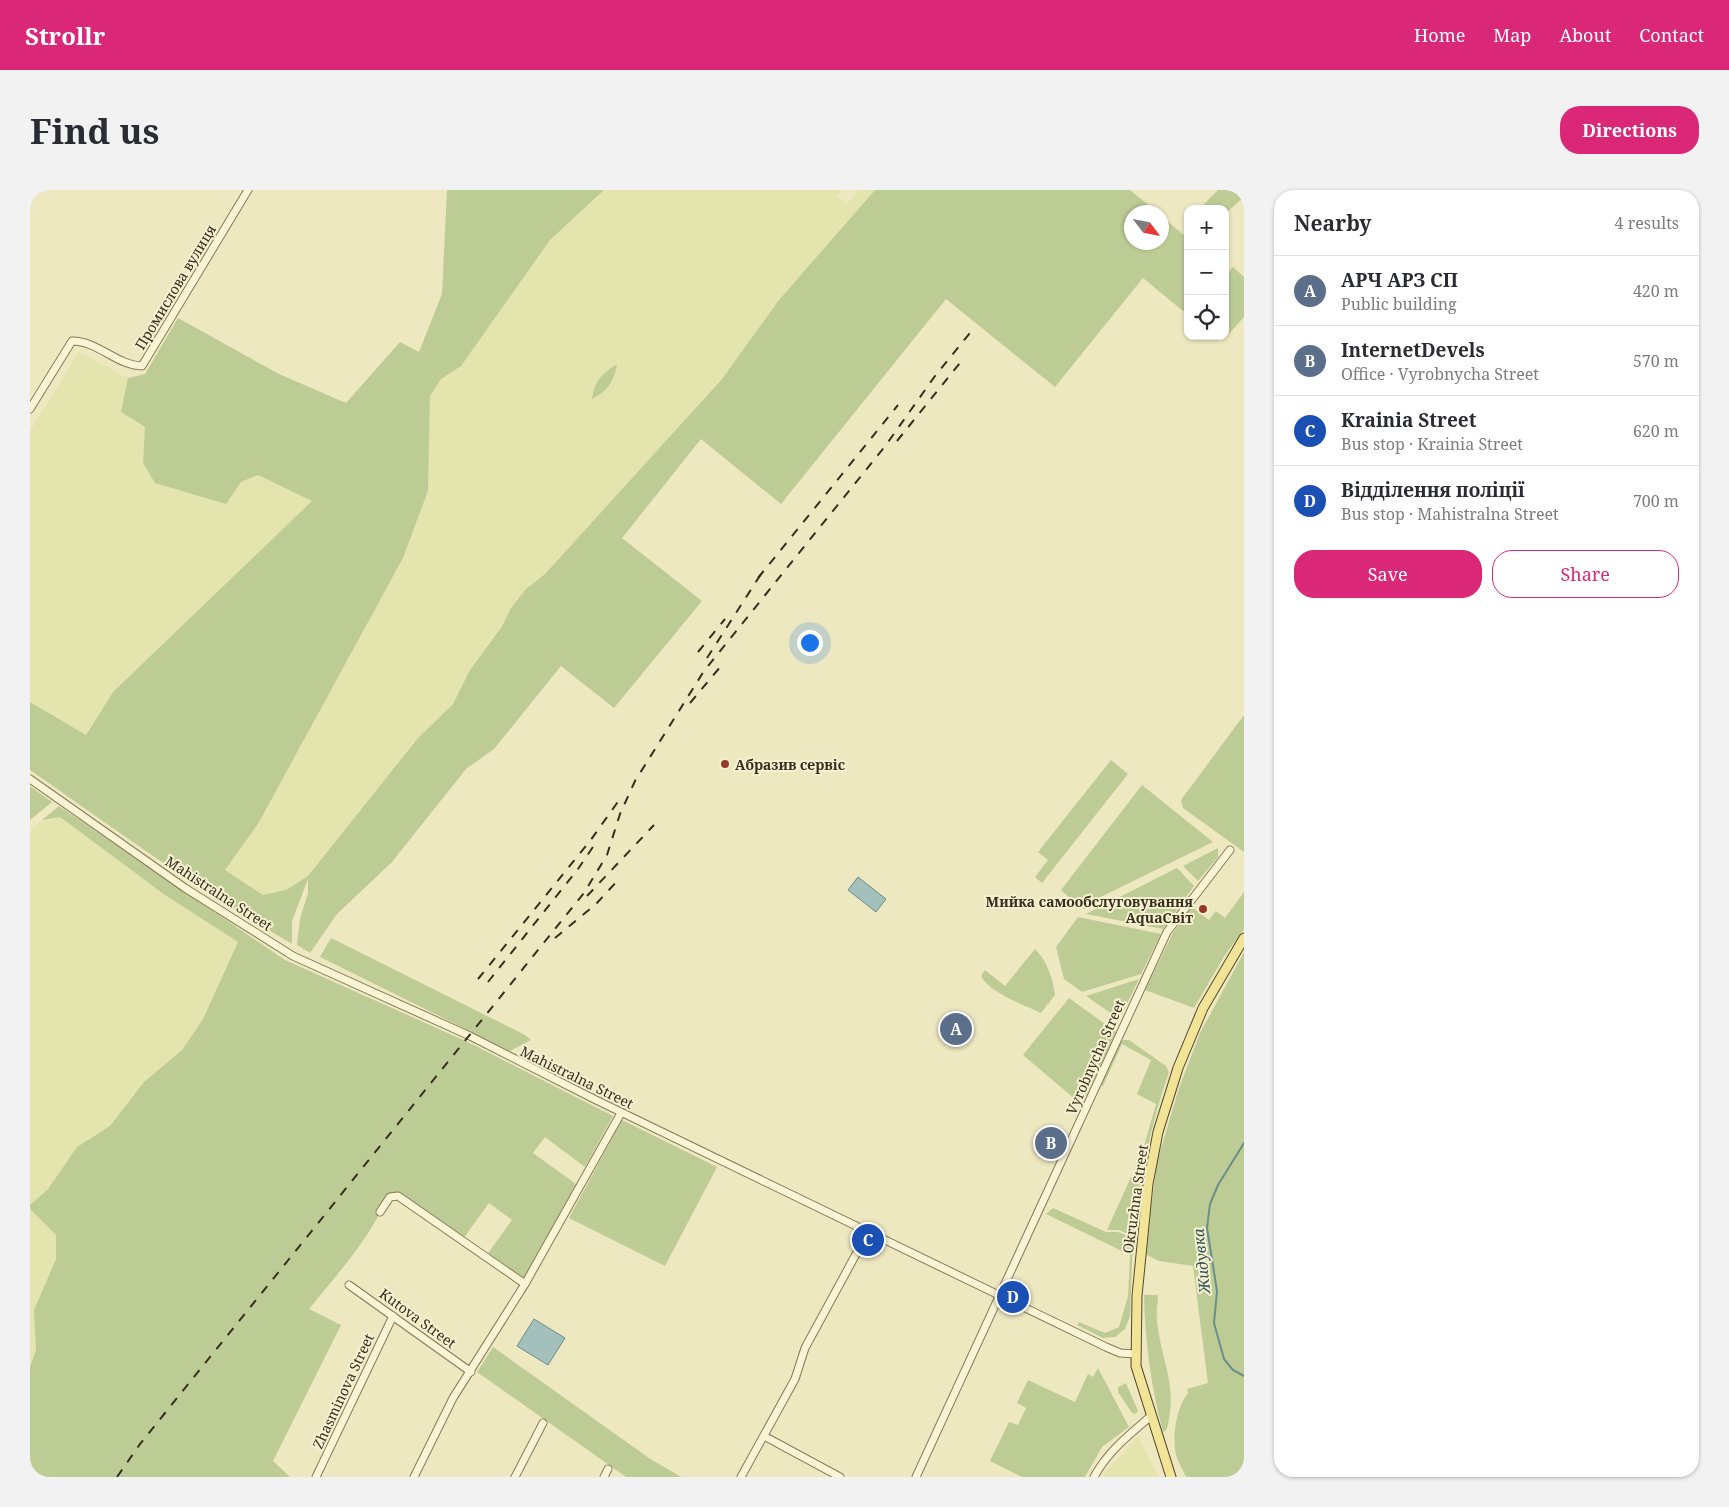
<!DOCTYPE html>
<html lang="en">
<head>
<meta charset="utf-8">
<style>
  :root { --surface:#fff; --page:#f2f2f3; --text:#2b2b33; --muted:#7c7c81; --line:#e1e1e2; --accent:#db2777 }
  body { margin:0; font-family:"Noto Serif",serif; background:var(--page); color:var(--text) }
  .controls { position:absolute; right:15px; top:15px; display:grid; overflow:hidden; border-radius:10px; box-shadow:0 1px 4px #0004 }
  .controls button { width:45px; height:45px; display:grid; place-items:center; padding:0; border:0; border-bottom:1px solid var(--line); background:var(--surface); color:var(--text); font:25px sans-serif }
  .compass { position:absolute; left:1094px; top:15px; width:45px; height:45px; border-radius:50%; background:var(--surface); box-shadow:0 1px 4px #0004; rotate:122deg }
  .you { position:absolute; left:779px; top:452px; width:18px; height:18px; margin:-12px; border:4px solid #fff; border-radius:50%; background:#1a73e8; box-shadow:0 0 0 8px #1a73e833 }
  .badge { display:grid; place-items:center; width:32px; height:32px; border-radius:50%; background:var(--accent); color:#fff; font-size:16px; font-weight:700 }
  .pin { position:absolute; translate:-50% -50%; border:2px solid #fff; box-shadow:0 1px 5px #0006 }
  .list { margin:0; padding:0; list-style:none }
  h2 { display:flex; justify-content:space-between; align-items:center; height:65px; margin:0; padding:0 20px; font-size:21px }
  h2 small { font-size:16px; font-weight:400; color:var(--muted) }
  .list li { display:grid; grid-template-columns:32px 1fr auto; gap:15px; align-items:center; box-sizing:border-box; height:70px; padding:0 20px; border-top:1px solid var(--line) }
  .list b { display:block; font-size:19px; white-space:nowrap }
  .list p { margin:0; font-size:16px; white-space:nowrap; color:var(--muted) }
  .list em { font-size:16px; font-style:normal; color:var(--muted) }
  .actions { display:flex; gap:10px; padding:15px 20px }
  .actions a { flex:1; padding:11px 0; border:1px solid var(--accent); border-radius:20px; text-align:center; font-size:18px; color:var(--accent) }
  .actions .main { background:var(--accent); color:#fff }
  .icon { flex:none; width:28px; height:28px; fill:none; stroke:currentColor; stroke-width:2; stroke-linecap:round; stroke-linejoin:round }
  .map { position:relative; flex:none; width:1214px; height:1287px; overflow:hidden; border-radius:20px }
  header { display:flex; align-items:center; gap:30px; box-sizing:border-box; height:70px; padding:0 25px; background:var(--accent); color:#fff }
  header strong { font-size:24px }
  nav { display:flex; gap:28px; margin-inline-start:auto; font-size:18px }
  .intro { display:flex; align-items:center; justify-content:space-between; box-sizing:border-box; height:120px; padding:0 30px }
  h1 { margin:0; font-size:35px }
  .button { padding:12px 22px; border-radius:20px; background:var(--accent); color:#fff; font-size:18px; font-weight:700 }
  main { display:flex; gap:30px; padding:0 30px }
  aside { flex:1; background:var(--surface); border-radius:20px; box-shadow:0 1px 4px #0004 }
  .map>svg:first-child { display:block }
</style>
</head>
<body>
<header>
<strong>Strollr</strong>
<nav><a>Home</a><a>Map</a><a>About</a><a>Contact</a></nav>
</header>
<div class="intro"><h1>Find us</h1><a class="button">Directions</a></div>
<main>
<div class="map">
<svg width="1214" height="1287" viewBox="0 0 1214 1287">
  <rect width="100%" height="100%" fill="#eee8c1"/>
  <g fill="#e4e4ae">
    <polygon points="574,0 812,0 807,6 817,14 828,0 845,0 749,110 692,189 515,384 496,399 440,480 423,514 388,548 278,686 256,700 233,705 195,680 228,634 373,368 398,301 400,206 411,189 431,176 520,50"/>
    <polygon points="49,162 98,188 91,222 115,237 113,273 211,292 228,285 283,311 83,502 55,545 0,512 0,241"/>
    <polygon points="30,626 135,705 208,752 173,829 152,860 114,892 80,936 47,957 18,999 0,1015 0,641 12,630"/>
    <polygon points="0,1019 26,1045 26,1069 4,1120 6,1160 0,1177"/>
    <polygon points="1108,1246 1129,1287 1073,1287 1076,1282"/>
  </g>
  <g fill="#bdcc95">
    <path d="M 417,0 L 574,0 L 520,50 L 431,176 L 411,189 L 400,206 L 398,301 L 373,368 L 228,634 L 195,680 L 233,705 L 256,700 L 278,686 L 388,548 L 423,514 L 440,480 L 472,436 L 481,418 L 496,399 L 515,384 L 692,189 L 749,110 L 845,0 L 1100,0 L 1127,22 L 1102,22 L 1102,52 L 1132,52 L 1132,26 L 1158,49 L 1158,121 L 1153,121 L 1113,88 L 1025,197 L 916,109 L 751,314 L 671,249 L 592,348 L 672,411 L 584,518 L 531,476 L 464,559 L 436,579 L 362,672 L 307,724 L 280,763 L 267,755 L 270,729 L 278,703 L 278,689 L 262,731 L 262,754 C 171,702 86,640 0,580 L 0,512 L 56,545 L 83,502 L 282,311 L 228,285 L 211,292 L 196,314 L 125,293 L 113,273 L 115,237 L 91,222 L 98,188 L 115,184 L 148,128 L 249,184 L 316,213 L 370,152 L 389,162 L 412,104 Z"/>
    <polygon points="1188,0 1214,0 1214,7 1195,24 1195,19 1178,19 1174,14"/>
    <polygon points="1203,77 1214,87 1214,127 1197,146 1195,145 1195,80 1198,83"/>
    <path d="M 587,174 C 584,191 578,201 562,209 C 564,192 572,183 587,174 Z"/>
    <polygon points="1214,525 1214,662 1153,618 1151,610"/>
    <polygon points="1081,570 1098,584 1012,693 1005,687 1018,670 1008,662"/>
    <polygon points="1112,595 1183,652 1050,717 1031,700"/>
    <polygon points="0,596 22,612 0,630"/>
    <path d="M 29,616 L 255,770 L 440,853 L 583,926 L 555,977 L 515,947 L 503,963 L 546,994 L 493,1090 L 456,1066 L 482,1030 L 459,1013 L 433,1049 L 369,1004 L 358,1005 C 342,1047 307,1084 279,1119 L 311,1135 L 243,1271 L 260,1287 L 0,1287 L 0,1177 L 6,1160 L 4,1120 L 26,1069 L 26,1045 L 0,1019 L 0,1015 L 18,999 L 47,957 L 80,936 L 114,892 L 152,860 L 173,829 L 208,752 L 135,705 L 30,627 L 12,630 Z"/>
    <polygon points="1188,658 1188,667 1168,691 1153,676"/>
    <polygon points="1147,678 1164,696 1133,739 1056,724"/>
    <polygon points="1214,702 1214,739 1195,765 1164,818 1115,800 1143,743 1162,717 1179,730 1186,721 1195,728"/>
    <polygon points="1048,727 1131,744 1111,784 1052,802 1034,789 1026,757"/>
    <polygon points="301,748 495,845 501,850 480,861 290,767"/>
    <path d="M 1005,759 C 1017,770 1023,789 1025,805 L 1011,823 C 994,815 960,803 951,786 L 955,780 L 975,796 Z"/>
    <path d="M 1214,762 L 1214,1287 L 1156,1287 C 1153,1280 1148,1272 1146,1265 C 1142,1246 1146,1218 1158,1203 L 1157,1199 L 1178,1193 L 1163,1076 L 1129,1071 L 1115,1064 L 1127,972 L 1149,898 L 1170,843 Z"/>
    <polygon points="1109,789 1092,824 1085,826 1056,806"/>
    <polygon points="1039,808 1086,842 1052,915 993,865"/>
    <path d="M 1093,850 L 1099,850 L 1136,876 L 1139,882 C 1120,936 1110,989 1103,1046 L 1089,1040 L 1077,1040 L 1101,987 L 1105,988 L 1126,914 L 1107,904 L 1121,870 L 1092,854 L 1072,898 L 1072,892 L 1088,856 Z"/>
    <polygon points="592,930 687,977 635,1076 539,1028"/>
    <polygon points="1023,1018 1076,1042 1088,1042 1103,1048 1100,1126 1095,1139 1085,1147 1073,1148 1047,1135 1049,1132 1075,1143 1089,1137 1098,1106 1100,1065 1016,1024"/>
    <path d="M 1114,1105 L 1128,1105 C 1128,1113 1126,1121 1127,1129 C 1130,1170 1149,1195 1137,1239 L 1133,1242 C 1121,1196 1115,1153 1114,1105 Z"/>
    <polygon points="463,1157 619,1268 651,1287 596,1287 447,1182"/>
    <polygon points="1068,1178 1099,1237 1072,1257 1055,1287 992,1287 960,1271 979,1232 988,1235 996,1218 987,1213 998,1190 1045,1212 1058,1184 1063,1187"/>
    <polygon points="1096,1193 1108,1221 1105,1224 1102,1223 1088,1202 1088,1197"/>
  </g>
  <g fill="#a3c0bc" stroke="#6a8e8b">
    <polygon points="828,687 856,709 846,722 818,700"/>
    <polygon points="504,1129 535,1148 518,1175 487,1156"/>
  </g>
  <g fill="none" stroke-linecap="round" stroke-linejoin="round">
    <polyline stroke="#6a8e8b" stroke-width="2" points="1214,953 1188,995 1180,1014 1177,1038 1187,1101 1184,1133 1194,1169 1203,1180 1214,1186"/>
    <defs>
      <g id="minor">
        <path d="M 0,219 L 42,151 C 68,151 86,175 112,176 L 218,0"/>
        <polyline points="0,589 155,698 263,766 440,846 564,909 1076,1157 1090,1163 1106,1164"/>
        <polyline points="350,1022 360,1007 368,1006 495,1094"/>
        <polyline points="319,1095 441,1182"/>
        <polyline points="734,1246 810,1287"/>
        <polyline points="286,1287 363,1126"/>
        <polyline points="384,1287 423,1208 495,1094 591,923"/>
        <polyline points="485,1287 513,1233"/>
        <polyline points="574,1287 578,1279"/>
        <polyline points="711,1287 765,1189 775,1158 838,1042"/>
        <polyline points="886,1287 1137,742 1200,660"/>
        <path d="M 1064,1287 C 1078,1261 1099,1245 1121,1226"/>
      </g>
      <polyline id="major" points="1141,1287 1106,1176 1107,1106 1118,994 1128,942 1148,878 1173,818 1214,748"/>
    </defs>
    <use href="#minor" stroke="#887958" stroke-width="9"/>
    <use href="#major" stroke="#55462d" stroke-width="11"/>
    <use href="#minor" stroke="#f9f4d4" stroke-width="7"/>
    <use href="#major" stroke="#f2e497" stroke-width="9"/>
    <g stroke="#372e1d" stroke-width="2" stroke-dasharray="9 9" stroke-linecap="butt">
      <polyline points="867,251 930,173"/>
      <polyline points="728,388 868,215"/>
      <polyline points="668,462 695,429"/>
      <polyline points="677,468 731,384"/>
      <polyline points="660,513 691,476"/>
      <polyline points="557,706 624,635"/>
      <polyline points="525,748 566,714 589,689"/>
      <polyline points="448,789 560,651 592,606"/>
      <polyline points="458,792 548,679 565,654"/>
      <polyline points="87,1287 110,1254 554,703 577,665 590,624 605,591 674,481 856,255 905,186 940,143"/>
    </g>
  </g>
  <g fill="#973828" stroke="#f6f1d0" stroke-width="2">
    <circle cx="695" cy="574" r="5"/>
    <circle cx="1173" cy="719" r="5"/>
  </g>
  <g text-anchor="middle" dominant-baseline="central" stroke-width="4" stroke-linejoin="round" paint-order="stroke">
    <g font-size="14" fill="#372e1d" stroke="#f6f1d0">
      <text transform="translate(145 97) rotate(-59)">Промислова вулиця</text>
      <text transform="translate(189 703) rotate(33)">Mahistralna Street</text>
      <text transform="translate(1065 867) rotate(-66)">Vyrobnycha Street</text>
      <text transform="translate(547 887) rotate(26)">Mahistralna Street</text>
      <text transform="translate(1105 1009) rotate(-82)">Okruzhna Street</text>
      <text transform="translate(388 1128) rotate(36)">Kutova Street</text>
      <text transform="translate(313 1201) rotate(-65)">Zhasminova Street</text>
    </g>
    <g font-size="14" font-weight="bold" fill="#372e1d" stroke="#f6f1d0" text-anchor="start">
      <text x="705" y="574">Абразив сервіс</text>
      <text x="1163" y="711" text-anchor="end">Мийка самообслуговування<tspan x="1163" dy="16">AquaСвіт</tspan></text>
    </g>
    <g font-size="15" font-style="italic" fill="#2c5357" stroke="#f6f1d0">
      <text transform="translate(1171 1071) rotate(-96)">Жидувка</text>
    </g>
  </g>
</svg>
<div class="controls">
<button>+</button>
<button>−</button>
<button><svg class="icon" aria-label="locate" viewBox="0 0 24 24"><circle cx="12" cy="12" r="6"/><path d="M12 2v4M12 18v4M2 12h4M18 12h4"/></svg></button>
</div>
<svg class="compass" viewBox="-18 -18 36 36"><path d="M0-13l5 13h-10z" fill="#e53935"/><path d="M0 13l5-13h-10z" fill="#7c7c81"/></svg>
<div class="you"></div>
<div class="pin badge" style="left:926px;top:839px;background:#5c6f8a">A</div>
<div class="pin badge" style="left:1021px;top:953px;background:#5c6f8a">B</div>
<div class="pin badge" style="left:838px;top:1050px;background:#1a4fb4">C</div>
<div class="pin badge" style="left:983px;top:1107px;background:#1a4fb4">D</div>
</div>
<aside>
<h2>Nearby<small>4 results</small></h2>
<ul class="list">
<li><span class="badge" style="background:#5c6f8a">A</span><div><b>АРЧ АРЗ СП</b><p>Public building</p></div><em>420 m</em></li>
<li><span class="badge" style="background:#5c6f8a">B</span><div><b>InternetDevels</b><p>Office · Vyrobnycha Street</p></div><em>570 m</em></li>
<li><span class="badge" style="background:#1a4fb4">C</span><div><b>Krainia Street</b><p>Bus stop · Krainia Street</p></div><em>620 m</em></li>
<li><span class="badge" style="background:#1a4fb4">D</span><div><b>Відділення поліції</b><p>Bus stop · Mahistralna Street</p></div><em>700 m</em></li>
</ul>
<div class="actions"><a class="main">Save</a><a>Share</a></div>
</aside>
</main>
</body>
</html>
